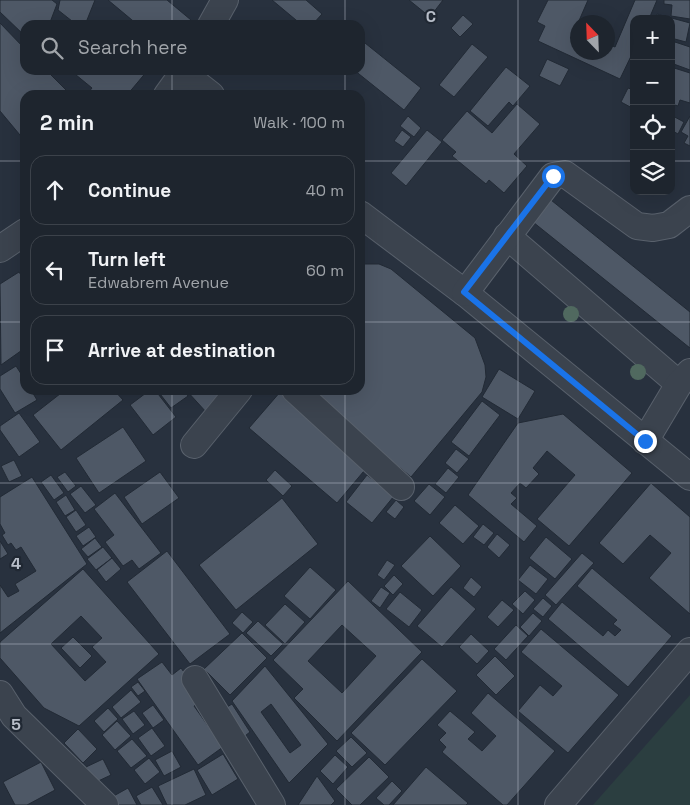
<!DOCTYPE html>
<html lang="en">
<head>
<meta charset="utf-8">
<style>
  :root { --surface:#1e252e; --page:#2b313a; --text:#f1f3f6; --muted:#a1a5aa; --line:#3c424a }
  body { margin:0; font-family:"Space Grotesk",sans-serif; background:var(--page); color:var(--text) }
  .controls { position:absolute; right:15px; top:15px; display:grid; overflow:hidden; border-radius:10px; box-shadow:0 5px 20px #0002 }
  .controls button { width:45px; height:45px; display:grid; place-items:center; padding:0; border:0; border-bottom:1px solid var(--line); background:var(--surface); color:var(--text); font:25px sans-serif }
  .compass { position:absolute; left:570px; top:15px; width:45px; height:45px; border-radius:50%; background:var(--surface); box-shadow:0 5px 20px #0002; rotate:337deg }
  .stop { position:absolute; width:15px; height:15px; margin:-11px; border:4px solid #1a73e8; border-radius:50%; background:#fff }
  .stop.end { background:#1a73e8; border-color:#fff; box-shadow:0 1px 5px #0008 }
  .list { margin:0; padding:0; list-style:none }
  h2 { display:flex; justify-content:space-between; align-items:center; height:65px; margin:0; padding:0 20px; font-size:21px }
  h2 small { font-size:16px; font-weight:400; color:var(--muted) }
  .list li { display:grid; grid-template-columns:32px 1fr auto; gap:15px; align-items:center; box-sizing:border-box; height:70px; margin:0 10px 10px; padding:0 10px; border:1px solid var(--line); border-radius:15px }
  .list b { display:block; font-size:19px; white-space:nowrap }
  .list p { margin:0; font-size:16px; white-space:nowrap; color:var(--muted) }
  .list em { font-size:16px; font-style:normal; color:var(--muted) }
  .icon { flex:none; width:28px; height:28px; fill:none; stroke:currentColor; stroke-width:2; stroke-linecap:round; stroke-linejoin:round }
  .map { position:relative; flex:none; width:690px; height:805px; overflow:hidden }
  .search { position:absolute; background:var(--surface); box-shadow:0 5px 20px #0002; left:20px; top:20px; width:345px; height:55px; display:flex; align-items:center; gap:12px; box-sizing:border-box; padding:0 18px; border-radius:15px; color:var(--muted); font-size:19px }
  .panel { position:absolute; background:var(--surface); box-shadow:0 5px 20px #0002; left:20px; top:90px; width:345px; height:305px; border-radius:15px }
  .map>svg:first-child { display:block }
</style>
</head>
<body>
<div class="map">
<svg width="690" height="805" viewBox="0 0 690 805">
  <rect width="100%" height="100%" fill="#28313e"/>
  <polygon fill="#2b3e40" points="690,695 690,805 593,805"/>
  <g fill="#4e5866" stroke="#222a35" fill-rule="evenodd">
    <polygon points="0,0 52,0 57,4 49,25 25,25 25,36 0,12"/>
    <polygon points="60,0 95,0 85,25 77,25 58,10"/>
    <polygon points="108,0 167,0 191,20 186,25 138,25"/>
    <polygon points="272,0 306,0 322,14 312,25 302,25"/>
    <polygon points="409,0 443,0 430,17"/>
    <polygon points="548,0 588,0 575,30 578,31 578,52 608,52 608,44 615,47 635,0 657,0 649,19 634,19 634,50 620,79 538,41 545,26 537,22"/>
    <polygon points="664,0 690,0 690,19 671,16 672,5 664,4"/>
    <polygon points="657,14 690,23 686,42 671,38 671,19 656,19"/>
    <polygon points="463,15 473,24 460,37 451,28"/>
    <polygon points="0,23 25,49 25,70 46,70 71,95 25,95 25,141 0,111"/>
    <polygon points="360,39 421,88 404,110 354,70 360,70"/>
    <polygon points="675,42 690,47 690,70 671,63 671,52"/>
    <polygon points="472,44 488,57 454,97 439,85"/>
    <polygon points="547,59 569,69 560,86 539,76"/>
    <polygon points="506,67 530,86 513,106 509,102 488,126 470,111"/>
    <polygon points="671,67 690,73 690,103 680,100 678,106 671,104"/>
    <polygon points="70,70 148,70 127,95 91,95 88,93 92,88"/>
    <polygon points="628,88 634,90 634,109 621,102"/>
    <polygon points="517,104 540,124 514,154 527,166 504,193 489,180 486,184 452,156 456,152 442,140 467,111 492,133"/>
    <polygon points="671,115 684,122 678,134 671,130"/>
    <polygon points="408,116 421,128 414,137 400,126"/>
    <polygon points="690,116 690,146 684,143 688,136 681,132"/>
    <polygon points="402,130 411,137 403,147 394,141"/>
    <polygon points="427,130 442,142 406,186 391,173"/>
    <polygon points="546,196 690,312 690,348 528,218"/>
    <polygon points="364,264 379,264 391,269 475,338 485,365 486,377 482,392 411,477 306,390 360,390 360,266"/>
    <polygon points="19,272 25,281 25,348 1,365 0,284"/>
    <polygon points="16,366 25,380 25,390 31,390 37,400 15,413 0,389 0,376"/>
    <polygon points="499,369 535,391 518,419 482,397"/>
    <polygon points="65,390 114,390 123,400 61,450 33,415"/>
    <polygon points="150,390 155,390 176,417 153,435 130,405"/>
    <polygon points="157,390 184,390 188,396 171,408"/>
    <polygon points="186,390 223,390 207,413"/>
    <polygon points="281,391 369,465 337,503 249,428"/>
    <polygon points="482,401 500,415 469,456 451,442"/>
    <polygon points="19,413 40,442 19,457 0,430 0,426"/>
    <polygon points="563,414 632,473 569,546 537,519 575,475 547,451 533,468 539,474 526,488 520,483 511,493 517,498 511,504 537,526 524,542 468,495 518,423"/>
    <polygon points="123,427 146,461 99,493 76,458"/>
    <polygon points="456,449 469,459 457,473 445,463"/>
    <polygon points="14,460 22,476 9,482 1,466"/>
    <polygon points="448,468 459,477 446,493 435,484"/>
    <polygon points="275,470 292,486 283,496 266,480"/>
    <polygon points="65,472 76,486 68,492 57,477"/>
    <polygon points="160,472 179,498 142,524 124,497"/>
    <polygon points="51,475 64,493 54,500 41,482"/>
    <polygon points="367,475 394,496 372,523 346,502"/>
    <polygon points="32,477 87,564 0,633 0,585 8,597 19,591 15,584 36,571 21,547 16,550 11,543 8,545 2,535 5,533 0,524 0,497"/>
    <polygon points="651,483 690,517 690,614 649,578 671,553 650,535 623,564 599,543"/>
    <polygon points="429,484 445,497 430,515 414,501"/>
    <polygon points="81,486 96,505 85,513 70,494"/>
    <polygon points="115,493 161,553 139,569 132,560 123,566 105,542 114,535 94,509"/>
    <polygon points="66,495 75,510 65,516 56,502"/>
    <polygon points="282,498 318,544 236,610 199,565"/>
    <polygon points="396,500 404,507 395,519 386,512"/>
    <polygon points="455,505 479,526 463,544 439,523"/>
    <polygon points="76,510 86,525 76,532 66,517"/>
    <polygon points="483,524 494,533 484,545 473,537"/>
    <polygon points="89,527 96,537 83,546 76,536"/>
    <polygon points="497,534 510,545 499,558 487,547"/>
    <polygon points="430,536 461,566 433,596 401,566"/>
    <polygon points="546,537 572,559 555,579 529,558"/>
    <polygon points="95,538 102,547 88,557 81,549"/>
    <polygon points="0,541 8,554 0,559"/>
    <polygon points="103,547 112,558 96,570 87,559"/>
    <polygon points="167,551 230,634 190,664 127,582"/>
    <polygon points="582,553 594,563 556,605 545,595"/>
    <polygon points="112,558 121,569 106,582 97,570"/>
    <polygon points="387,560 395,565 384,580 377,575"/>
    <polygon points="530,565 548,579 536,594 518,580"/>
    <polygon points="310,567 336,590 310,619 284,596"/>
    <polygon points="592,568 672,636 628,687 548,619 562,602 603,636 608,630 615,636 621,630 613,624 617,620 577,586"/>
    <path d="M 83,569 L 159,654 L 79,726 L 44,708 L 0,658 L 0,642 ZM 81,616 L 102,638 L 92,647 L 106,662 L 85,681 L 51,644 Z"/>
    <polygon points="394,575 403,584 393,595 384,586"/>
    <polygon points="471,577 482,587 474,597 463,588"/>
    <path d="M 348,581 L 422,652 L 337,741 L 294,698 L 303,689 L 273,660 ZM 342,625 L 376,656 L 342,693 L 308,661 Z"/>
    <polygon points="381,587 390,593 380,608 371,601"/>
    <polygon points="451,587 476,609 442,647 417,626"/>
    <polygon points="525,591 535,600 523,614 512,604"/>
    <polygon points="400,592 422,610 409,627 386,609"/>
    <polygon points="543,598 552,606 543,617 533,609"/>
    <polygon points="502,600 514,610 498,627 487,617"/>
    <polygon points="285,604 305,622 285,644 265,625"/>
    <polygon points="242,612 253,622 243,633 232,623"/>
    <polygon points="533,613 542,621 529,636 520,627"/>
    <polygon points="258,621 283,644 271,656 246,633"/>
    <polygon points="516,625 528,636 506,660 494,649"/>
    <polygon points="541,629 619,695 568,753 518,711 540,685 553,696 562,686 521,652"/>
    <polygon points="242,633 267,658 230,695 204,669"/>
    <polygon points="471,634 489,651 477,664 459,647"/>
    <polygon points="73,637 92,656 80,668 61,648"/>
    <polygon points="495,656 515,676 496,695 476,675"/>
    <polygon points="422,659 457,691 385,765 351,733"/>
    <polygon points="162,662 172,675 181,668 204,700 194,706 223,747 198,765 137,679"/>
    <path d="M 265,666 L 328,744 L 289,783 L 232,701 ZM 271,704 L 301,745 L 290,753 L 261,712 Z"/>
    <polygon points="138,682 145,691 138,696 131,687"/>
    <polygon points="131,690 141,702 121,718 112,707"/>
    <polygon points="488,693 555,751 507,805 503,805 442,752 446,747 439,740 446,733 437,725 450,711 475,732 468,739 482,751 496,736 471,713"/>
    <polygon points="232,704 250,732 241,739 222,710"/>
    <polygon points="153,705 164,720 153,728 142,713"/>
    <polygon points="108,708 118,719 104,732 94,721"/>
    <polygon points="134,711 145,725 133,734 122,719"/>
    <polygon points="117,721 131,736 115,750 102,735"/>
    <polygon points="152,728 165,746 151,756 138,738"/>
    <polygon points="78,729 97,749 83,763 64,743"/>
    <polygon points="351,737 367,753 352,767 336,751"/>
    <polygon points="132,739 147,756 131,768 117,751"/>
    <polygon points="172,751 181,767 164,776 155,760"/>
    <polygon points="223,754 238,779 212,795 197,770"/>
    <polygon points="335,755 348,767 333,784 320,771"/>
    <polygon points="369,757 389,777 360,805 352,805 336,789"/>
    <polygon points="149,758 160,772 145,784 134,770"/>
    <polygon points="103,759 111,775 94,783 86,767"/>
    <polygon points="41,762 55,790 27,805 15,805 3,782"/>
    <polygon points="426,767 468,803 466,805 393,805"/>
    <polygon points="194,769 206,795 185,805 167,805 158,786"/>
    <polygon points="317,776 335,801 331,805 298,805"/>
    <polygon points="392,781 402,791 389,805 384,805 376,798"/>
    <polygon points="152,787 163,805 141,805 136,796"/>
    <polygon points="128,788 137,805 114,805 110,798"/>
  </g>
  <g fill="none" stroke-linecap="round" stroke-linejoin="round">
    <defs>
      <g id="minor">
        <polyline points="211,25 225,0"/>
        <polyline points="183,73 211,95"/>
        <polyline points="167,95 185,70"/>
        <polyline points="360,214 465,293 690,477"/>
        <polyline points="507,236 679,384"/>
        <polyline points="0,249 25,232"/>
        <polyline points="465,293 553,176 565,174 637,226 653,228 669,225 690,209"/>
        <polyline points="295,390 401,487"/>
        <polyline points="645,441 679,384 690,372"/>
        <polyline points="194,445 239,390"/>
        <polyline points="195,679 272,805"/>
        <polyline points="0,694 14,716 105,805"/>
        <polyline points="558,805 690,651"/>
      </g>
    </defs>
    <use href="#minor" stroke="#59616c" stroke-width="28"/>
    <use href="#minor" stroke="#3b434e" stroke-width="26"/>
  </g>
  <g fill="#50695f">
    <circle cx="571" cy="314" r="8"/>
    <circle cx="638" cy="372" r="8"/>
  </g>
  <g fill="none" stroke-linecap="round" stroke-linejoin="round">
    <polyline stroke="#1a73e8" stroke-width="6" points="553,176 464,292 645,441"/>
  </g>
  <path fill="none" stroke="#b8bec9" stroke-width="1" stroke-opacity="0.55" d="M 172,0 L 172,25M 345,0 L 345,25M 518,0 L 518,805M 172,70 L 172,95M 345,70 L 345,95M 0,161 L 25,161M 360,161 L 634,161M 671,161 L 690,161M 0,322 L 25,322M 360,322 L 690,322M 172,390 L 172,805M 345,390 L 345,805M 0,483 L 690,483M 0,644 L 690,644"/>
  <g font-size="16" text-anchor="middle" font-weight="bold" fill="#b8bec9" stroke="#202833" stroke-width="4.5" stroke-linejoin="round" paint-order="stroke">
    <text x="431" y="22">C</text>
    <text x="16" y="569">4</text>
    <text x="16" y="730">5</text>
  </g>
</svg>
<div class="controls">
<button>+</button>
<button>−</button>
<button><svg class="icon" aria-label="locate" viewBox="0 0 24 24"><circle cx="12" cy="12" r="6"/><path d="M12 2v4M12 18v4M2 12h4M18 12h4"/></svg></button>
<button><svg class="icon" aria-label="layers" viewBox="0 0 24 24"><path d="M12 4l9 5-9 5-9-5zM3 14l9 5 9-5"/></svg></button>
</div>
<svg class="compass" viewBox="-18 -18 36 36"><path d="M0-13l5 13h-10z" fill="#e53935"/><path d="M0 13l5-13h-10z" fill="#a1a5aa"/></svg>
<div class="stop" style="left:553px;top:176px"></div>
<div class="stop end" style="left:645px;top:441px"></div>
<div class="search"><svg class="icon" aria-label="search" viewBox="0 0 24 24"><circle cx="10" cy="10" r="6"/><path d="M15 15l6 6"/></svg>Search here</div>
<section class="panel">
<h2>2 min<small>Walk · 100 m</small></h2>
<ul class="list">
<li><svg class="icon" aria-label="ahead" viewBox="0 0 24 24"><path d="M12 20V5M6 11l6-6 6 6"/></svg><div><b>Continue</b></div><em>40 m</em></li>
<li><svg class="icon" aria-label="left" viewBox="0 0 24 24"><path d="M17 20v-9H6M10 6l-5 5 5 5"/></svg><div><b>Turn left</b><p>Edwabrem Avenue</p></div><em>60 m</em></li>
<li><svg class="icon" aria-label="arrive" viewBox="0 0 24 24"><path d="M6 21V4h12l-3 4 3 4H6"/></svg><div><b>Arrive at destination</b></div></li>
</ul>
</section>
</div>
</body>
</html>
